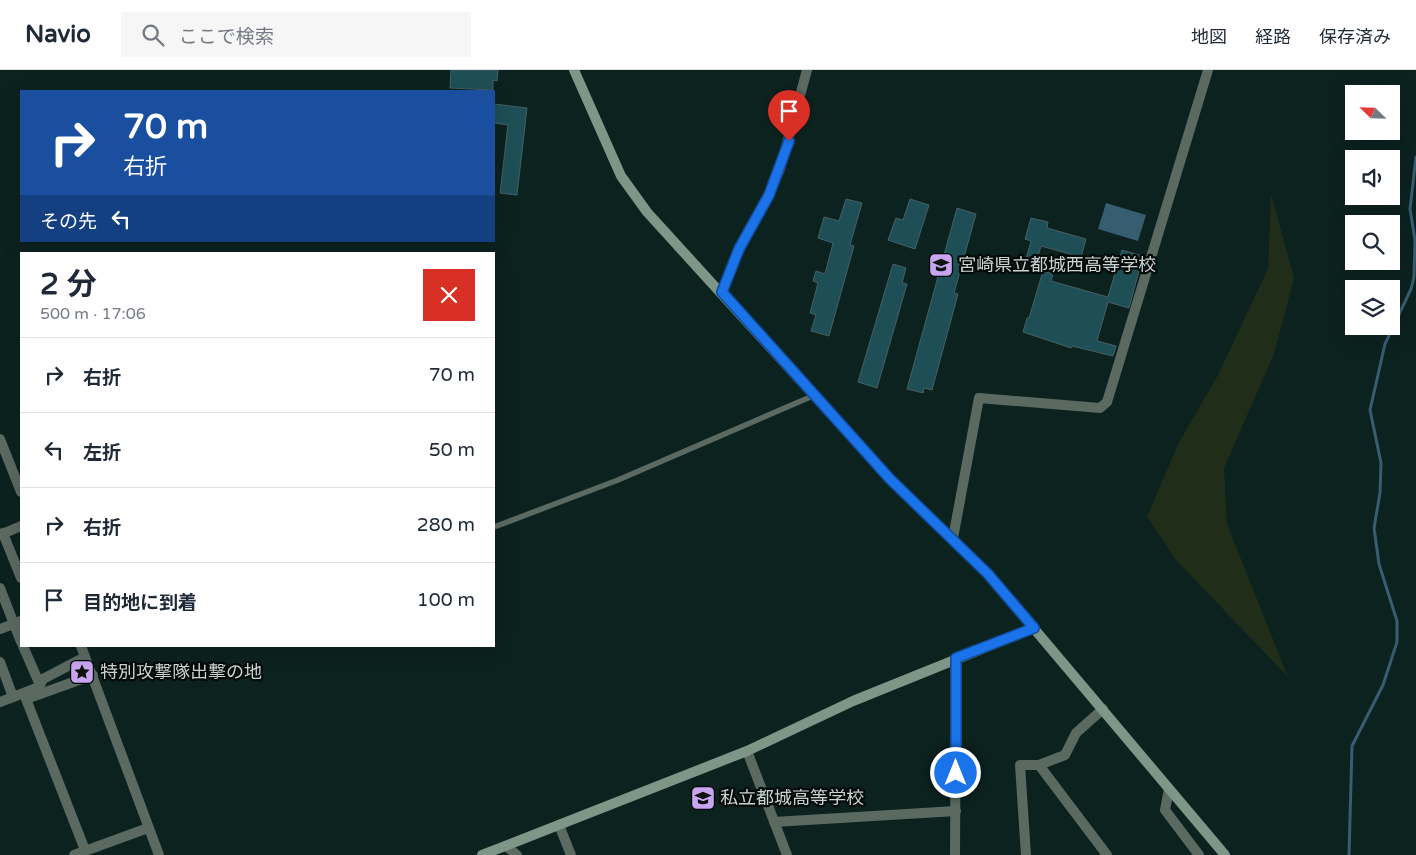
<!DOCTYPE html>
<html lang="ja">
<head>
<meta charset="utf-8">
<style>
	:root { --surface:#fff; --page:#f6f6f7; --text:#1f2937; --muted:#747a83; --line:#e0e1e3 }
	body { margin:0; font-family:"Varela Round","Noto Sans JP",sans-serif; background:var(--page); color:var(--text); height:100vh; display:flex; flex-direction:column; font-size:19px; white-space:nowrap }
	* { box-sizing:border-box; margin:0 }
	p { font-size:16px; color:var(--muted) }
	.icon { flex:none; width:28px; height:28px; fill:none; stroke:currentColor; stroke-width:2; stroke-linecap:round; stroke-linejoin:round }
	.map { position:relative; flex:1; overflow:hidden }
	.sheet { position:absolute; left:20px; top:182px; width:475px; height:395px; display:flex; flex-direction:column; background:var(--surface); border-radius:0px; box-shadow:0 5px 20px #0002 }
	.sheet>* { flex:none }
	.guide { position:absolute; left:20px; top:20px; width:475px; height:152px; border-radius:0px; box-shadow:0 5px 20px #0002; background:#1a4fa0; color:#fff; overflow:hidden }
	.needle { width:32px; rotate:293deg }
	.controls { position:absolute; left:1345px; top:15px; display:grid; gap:10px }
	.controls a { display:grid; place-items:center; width:55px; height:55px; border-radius:0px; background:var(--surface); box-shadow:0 5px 20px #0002; font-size:25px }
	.pin { position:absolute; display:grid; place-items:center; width:42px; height:42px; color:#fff; margin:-51px -21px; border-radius:50% 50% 50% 0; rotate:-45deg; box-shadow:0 0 5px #0007 }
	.pin .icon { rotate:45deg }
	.me { position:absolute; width:55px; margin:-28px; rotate:0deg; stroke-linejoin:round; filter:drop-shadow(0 0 4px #0008) }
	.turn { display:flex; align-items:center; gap:18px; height:105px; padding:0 20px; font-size:22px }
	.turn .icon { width:65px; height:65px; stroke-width:2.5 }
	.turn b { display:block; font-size:35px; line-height:42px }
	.then { display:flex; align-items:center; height:48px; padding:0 20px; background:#0003; gap:10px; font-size:19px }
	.round { display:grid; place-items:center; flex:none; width:52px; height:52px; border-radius:0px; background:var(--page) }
	.head { display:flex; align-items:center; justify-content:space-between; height:85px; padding:0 20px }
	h1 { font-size:30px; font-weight:700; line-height:38px }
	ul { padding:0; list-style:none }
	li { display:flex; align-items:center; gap:15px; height:75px; padding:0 20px; border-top:1px solid var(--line) }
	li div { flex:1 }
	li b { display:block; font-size:19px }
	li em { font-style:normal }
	header { display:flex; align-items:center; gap:30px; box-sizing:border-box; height:70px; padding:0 25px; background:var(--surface); border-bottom:1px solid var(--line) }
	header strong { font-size:24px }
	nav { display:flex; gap:28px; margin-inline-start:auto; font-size:18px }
	.search { width:350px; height:45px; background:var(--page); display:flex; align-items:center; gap:12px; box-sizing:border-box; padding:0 18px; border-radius:0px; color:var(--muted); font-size:19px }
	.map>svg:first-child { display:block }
</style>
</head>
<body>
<header>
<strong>Navio</strong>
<div class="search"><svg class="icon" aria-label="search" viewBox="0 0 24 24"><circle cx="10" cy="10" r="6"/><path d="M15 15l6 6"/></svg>ここで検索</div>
<nav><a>地図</a><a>経路</a><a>保存済み</a></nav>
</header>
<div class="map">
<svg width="1416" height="785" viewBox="0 0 1416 785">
	<rect width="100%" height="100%" fill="#0c221f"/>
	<path fill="#202d18" d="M1271,124L1294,208L1274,284L1224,398L1227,454L1288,607L1176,490L1147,447L1178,374L1218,305L1268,199Z"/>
	<path fill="#375d70" d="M1106,133L1146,145L1138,171L1098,159Z"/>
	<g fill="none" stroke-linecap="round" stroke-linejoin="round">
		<path stroke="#375d70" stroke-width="3" d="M1349,785L1352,676L1383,615L1397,572V551L1379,494L1374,458L1380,423L1381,393L1370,340L1385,274L1411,219L1414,207L1415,170L1410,139L1416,87"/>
	</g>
	<g fill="#1e4f56" stroke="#485f63">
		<path d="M451,0H498L497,11L493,10V20L450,18Z"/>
		<path d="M494,34L527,38L517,125L500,123L508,55L494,53Z"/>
		<path d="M846,129L862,133L850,175L854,176L829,266L811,261L816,245L810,243L818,213L813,211L816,201L825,204L833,173L818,168L824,147L839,151Z"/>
		<path d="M910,129L929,135L915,179L888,170L896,148L903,150Z"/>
		<path d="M957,138L976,144L954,223L958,224L932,320L924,318L923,323L907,319Z"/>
		<path d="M1031,148L1048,152L1047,158L1086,169L1081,187L1041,176L1036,192L1026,189L1031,171L1025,169Z"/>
		<path d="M1122,180L1143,186L1129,238L1108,232L1097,271L1116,276L1113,286L1072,276L1071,278L1023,262L1027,248H1029L1043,201L1053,204L1051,211L1108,227Z"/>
		<path d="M893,194L906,198L902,213L907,214L877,318L858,312Z"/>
	</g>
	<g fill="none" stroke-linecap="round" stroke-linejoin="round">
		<path stroke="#5a6a61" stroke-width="5.5" d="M494,457L618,410L815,325"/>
		<g stroke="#5a6a61" stroke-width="10">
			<path d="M722,222L739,179L769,125L780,99L807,0"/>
			<path d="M0,369L21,422"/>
			<path d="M3,463L21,508"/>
			<path d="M0,465L21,456"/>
			<path d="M953,468L979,328L1100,338L1107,332L1208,0"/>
			<path d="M0,518L21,572"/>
			<path d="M0,559L21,551"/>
			<path d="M23,576L40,615"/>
			<path d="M81,576L159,785"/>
			<path d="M0,592L13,627"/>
			<path d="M29,628L93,605"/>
			<path d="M26,629L85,780"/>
			<path d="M0,632L39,617L43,609L85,587"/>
			<path d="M747,681L787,785"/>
			<path d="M1039,695L1107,785"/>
			<path d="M1169,719L1165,740L1199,785"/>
			<path d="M774,752L956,741"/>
			<path d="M559,755L571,785"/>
			<path d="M506,776L517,785"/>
			<path d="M74,785L148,758"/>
			<path d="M955,785L956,588"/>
			<path d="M1026,785L1020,695H1039L1065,685L1076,663L1103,639"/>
		</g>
		<g stroke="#7d9687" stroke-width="10">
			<path d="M574,0L621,106L647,142L890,409L988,504L1225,785"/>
			<path d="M482,785L747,681L853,631L1034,558"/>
		</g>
	</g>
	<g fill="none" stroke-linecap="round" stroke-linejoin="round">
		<defs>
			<path id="route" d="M789,71L769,125L739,179L722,222L890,409L988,504L1034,558L956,588V703"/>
		</defs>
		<use href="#route" stroke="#114b97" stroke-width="12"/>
		<use href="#route" stroke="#1a73e8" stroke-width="9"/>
	</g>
	<defs>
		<symbol id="school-square" viewBox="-11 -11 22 22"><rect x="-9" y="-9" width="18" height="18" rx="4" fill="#c8a5ef" stroke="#030a08"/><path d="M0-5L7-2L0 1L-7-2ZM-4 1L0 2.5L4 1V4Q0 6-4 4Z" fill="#111"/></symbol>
		<symbol id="sight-square" viewBox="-11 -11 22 22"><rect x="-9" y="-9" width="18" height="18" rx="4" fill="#c8a5ef" stroke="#030a08"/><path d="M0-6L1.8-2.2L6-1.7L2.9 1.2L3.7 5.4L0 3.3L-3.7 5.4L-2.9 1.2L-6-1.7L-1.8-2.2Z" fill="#111"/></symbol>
	</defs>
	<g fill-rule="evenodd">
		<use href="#school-square" x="927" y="181" width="28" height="28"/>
		<use href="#sight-square" x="68" y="588" width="28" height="28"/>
		<use href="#school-square" x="689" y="714" width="28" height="28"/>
	</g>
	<g text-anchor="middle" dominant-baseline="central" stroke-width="4.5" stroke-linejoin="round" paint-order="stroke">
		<g font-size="18" fill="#c8d5d2" stroke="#030a08" text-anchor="start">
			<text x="958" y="195">宮崎県立都城西高等学校</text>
			<text x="100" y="602">特別攻撃隊出撃の地</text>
			<text x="720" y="728">私立都城高等学校</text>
		</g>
	</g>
</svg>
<div class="controls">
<a><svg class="needle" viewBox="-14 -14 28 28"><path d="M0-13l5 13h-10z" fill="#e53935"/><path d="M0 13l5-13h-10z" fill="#747a83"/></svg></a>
<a><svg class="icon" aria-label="sound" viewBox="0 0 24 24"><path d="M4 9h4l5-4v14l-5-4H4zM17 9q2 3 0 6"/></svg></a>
<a><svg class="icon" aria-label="search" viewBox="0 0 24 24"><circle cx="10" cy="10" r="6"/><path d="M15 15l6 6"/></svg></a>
<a><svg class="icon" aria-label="layers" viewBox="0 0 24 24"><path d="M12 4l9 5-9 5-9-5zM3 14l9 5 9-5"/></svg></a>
</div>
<div class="pin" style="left:789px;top:71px;background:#d93025"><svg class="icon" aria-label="arrive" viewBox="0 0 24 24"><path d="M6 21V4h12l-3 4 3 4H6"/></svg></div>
<svg class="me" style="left:956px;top:703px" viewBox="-20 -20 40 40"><circle r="17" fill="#1a73e8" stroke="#fff" stroke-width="3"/><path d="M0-11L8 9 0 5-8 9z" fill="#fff"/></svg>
<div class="guide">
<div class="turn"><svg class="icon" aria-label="right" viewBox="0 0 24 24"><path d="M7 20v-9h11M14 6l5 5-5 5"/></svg><div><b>70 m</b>右折</div></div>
<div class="then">その先<svg class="icon" aria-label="left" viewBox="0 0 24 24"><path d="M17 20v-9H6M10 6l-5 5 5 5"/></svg></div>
</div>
<section class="sheet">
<div class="head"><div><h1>2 分</h1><p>500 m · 17:06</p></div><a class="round" style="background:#d93025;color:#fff"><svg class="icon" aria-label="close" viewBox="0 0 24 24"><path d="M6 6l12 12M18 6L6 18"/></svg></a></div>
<ul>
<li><svg class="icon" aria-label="right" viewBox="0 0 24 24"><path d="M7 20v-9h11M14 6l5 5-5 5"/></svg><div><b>右折</b></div><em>70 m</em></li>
<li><svg class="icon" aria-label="left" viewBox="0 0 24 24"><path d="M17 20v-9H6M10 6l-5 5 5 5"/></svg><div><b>左折</b></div><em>50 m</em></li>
<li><svg class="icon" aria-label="right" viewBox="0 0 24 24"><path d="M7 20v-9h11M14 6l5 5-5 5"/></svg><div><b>右折</b></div><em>280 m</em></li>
<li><svg class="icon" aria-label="arrive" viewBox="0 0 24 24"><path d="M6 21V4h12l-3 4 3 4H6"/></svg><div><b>目的地に到着</b></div><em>100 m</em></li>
</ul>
</section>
</div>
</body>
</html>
